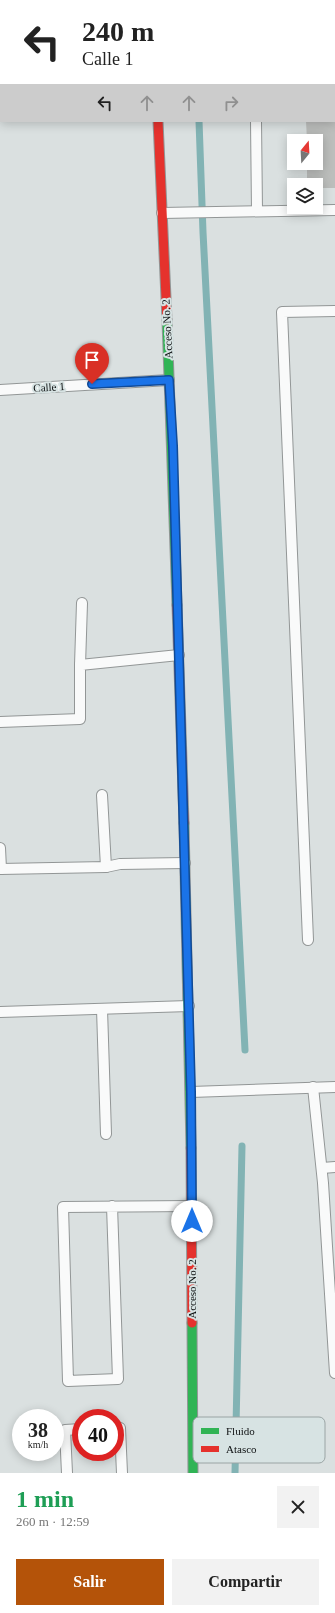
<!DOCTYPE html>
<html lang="es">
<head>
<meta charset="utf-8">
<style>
	:root { --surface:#fff; --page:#f2f2f2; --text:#222; --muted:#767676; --accent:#b45309 }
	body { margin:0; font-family:"Times New Roman",serif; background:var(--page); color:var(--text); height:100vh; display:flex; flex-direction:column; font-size:15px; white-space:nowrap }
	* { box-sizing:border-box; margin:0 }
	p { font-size:13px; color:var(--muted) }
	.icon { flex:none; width:22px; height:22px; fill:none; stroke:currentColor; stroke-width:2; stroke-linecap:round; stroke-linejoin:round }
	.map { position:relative; height:1473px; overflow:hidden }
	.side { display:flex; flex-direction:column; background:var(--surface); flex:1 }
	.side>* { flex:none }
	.guide { position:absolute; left:0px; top:0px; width:335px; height:122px; box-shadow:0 2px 10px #0003; background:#fff; color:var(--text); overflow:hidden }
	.needle { width:26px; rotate:18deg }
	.tools { position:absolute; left:287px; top:134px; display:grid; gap:8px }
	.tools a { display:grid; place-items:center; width:36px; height:36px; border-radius:0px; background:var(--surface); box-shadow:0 2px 10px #0003; font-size:20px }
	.speed { position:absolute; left:12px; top:1409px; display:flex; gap:8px; font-size:20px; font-weight:700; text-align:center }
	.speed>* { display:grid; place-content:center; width:52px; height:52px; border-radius:50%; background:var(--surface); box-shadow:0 2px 10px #0003; line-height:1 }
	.speed small { font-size:10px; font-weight:400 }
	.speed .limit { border:6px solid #d22; background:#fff; color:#111 }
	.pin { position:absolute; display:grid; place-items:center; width:34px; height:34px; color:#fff; margin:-41px -17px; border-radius:50% 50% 50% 0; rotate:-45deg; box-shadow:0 0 4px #0007 }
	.pin .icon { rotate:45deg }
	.me { position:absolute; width:44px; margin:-22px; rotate:0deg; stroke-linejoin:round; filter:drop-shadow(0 0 3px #0008) }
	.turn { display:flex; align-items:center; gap:14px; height:84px; padding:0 16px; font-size:18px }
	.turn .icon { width:52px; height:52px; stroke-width:2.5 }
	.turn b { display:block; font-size:28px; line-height:34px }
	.lanes { display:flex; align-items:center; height:38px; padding:0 16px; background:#0003; justify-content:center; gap:20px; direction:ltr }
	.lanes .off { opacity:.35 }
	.round { display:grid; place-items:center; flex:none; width:42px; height:42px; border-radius:0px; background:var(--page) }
	.overview { display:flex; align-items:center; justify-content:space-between; height:68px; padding:0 16px }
	h1 { font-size:24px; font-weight:700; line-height:30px; color:#1e9e55 }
	.cta { display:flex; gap:8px; margin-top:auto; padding:8px 16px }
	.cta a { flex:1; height:46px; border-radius:0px; background:var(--accent); color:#fff; font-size:16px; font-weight:700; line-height:46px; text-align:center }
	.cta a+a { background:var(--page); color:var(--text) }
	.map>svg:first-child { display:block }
</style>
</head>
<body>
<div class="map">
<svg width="335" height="1473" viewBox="0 0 335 1473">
	<rect width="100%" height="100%" fill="#dae0e0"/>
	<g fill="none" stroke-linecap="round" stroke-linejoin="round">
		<g stroke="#82b3b4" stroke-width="7">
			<path d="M197,0V1"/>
			<path d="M199,121L203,232L245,1050"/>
			<path d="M235,1473L242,1146"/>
		</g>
	</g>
	<path fill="#bcbebc" d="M306,121H335V188H316V185H307V163H316V141H307Z"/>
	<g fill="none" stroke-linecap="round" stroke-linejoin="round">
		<defs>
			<g id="lane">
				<path d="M254,0V1"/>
				<path d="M256,121L257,211"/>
				<path d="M162,213L335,210"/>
				<path d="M0,390L169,380"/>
				<path d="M80,665L82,603"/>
				<path d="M0,722L80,719V665L179,655"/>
				<path d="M102,795L106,867"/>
				<path d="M0,848L1,869"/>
				<path d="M0,869L106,867L120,864L185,863"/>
				<path d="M308,940L282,312L335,311"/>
				<path d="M102,1009L106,1134"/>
				<path d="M0,1012L189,1006"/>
				<path d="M313,1087L323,1183L335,1373"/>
				<path d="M191,1092L335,1087"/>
				<path d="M322,1168L335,1167"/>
				<path d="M112,1206L118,1379L68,1381L63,1207L192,1206"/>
				<path d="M115,1429L120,1428L122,1473"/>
				<path d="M67,1473L65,1430L81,1429"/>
			</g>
			<path id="street" d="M152,0V1"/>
			<g id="fast">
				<path d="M167,320L177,605"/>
				<path d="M184,823L191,1148"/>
				<path d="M192,1323L193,1473"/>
			</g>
			<g id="jam">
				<path d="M158,121L167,320"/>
				<path d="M177,605L184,823"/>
				<path d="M191,1148L192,1323"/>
			</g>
		</defs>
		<use href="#lane" stroke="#929696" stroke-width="12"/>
		<use href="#street" stroke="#929696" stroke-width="22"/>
		<use href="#fast" stroke="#929696" stroke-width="11"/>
		<use href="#jam" stroke="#929696" stroke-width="11"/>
		<use href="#lane" stroke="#f9fafa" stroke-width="10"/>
		<use href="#street" stroke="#f9fafa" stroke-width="20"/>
		<use href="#fast" stroke="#30b455" stroke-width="9"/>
		<use href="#jam" stroke="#e5322d" stroke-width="9"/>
	</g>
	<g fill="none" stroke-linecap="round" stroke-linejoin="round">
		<defs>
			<path id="route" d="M92,384L169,380L173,446L191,1092L192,1221"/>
		</defs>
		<use href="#route" stroke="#114b97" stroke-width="10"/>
		<use href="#route" stroke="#1a73e8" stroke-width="7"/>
	</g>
	<g text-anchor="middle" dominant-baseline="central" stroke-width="4" stroke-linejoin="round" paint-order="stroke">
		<g font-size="11" fill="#0d1011" stroke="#d7e3e3">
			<text transform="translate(167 329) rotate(-93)">Acceso No. 2</text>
			<text transform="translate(49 387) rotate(-4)">Calle 1</text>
			<text transform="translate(192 1289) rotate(-90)">Acceso No. 2</text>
		</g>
	</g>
	<rect x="193" y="1417" width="132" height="46" rx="6" fill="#d7e3e3" stroke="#9aa4a4" stroke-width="1"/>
	<rect x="201" y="1428" width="18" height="6" fill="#30b455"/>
	<rect x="201" y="1446" width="18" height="6" fill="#e5322d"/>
	<g font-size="11" fill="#0d1011">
		<text x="226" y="1435">Fluido</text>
		<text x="226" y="1453">Atasco</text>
	</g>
</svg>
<div class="tools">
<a><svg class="needle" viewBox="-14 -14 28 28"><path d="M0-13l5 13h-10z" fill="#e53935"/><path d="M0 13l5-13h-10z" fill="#767676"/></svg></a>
<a><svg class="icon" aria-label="layers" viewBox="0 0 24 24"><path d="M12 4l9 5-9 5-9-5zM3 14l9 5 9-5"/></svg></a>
</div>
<div class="speed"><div>38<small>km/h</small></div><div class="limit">40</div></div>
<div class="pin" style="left:92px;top:384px;background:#d93025"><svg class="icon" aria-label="arrive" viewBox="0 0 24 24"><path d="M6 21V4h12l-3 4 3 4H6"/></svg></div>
<svg class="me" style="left:192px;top:1221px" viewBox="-20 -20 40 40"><circle r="19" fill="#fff"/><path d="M0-13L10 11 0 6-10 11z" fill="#1a73e8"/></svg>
<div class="guide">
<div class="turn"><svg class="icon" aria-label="left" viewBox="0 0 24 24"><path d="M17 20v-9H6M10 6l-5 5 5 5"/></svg><div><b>240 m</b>Calle 1</div></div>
<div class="lanes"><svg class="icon" aria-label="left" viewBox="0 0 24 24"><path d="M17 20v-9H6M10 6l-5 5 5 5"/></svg><svg class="icon off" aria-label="ahead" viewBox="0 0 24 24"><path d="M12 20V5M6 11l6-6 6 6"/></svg><svg class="icon off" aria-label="ahead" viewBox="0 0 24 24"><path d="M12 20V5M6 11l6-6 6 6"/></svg><svg class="icon off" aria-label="right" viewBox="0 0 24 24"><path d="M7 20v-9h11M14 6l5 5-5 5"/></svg></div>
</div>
</div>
<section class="side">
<div class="overview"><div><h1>1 min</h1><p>260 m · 12:59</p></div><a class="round"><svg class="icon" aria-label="close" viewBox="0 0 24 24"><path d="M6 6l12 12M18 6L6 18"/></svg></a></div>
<div class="cta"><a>Salir</a><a>Compartir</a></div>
</section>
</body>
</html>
